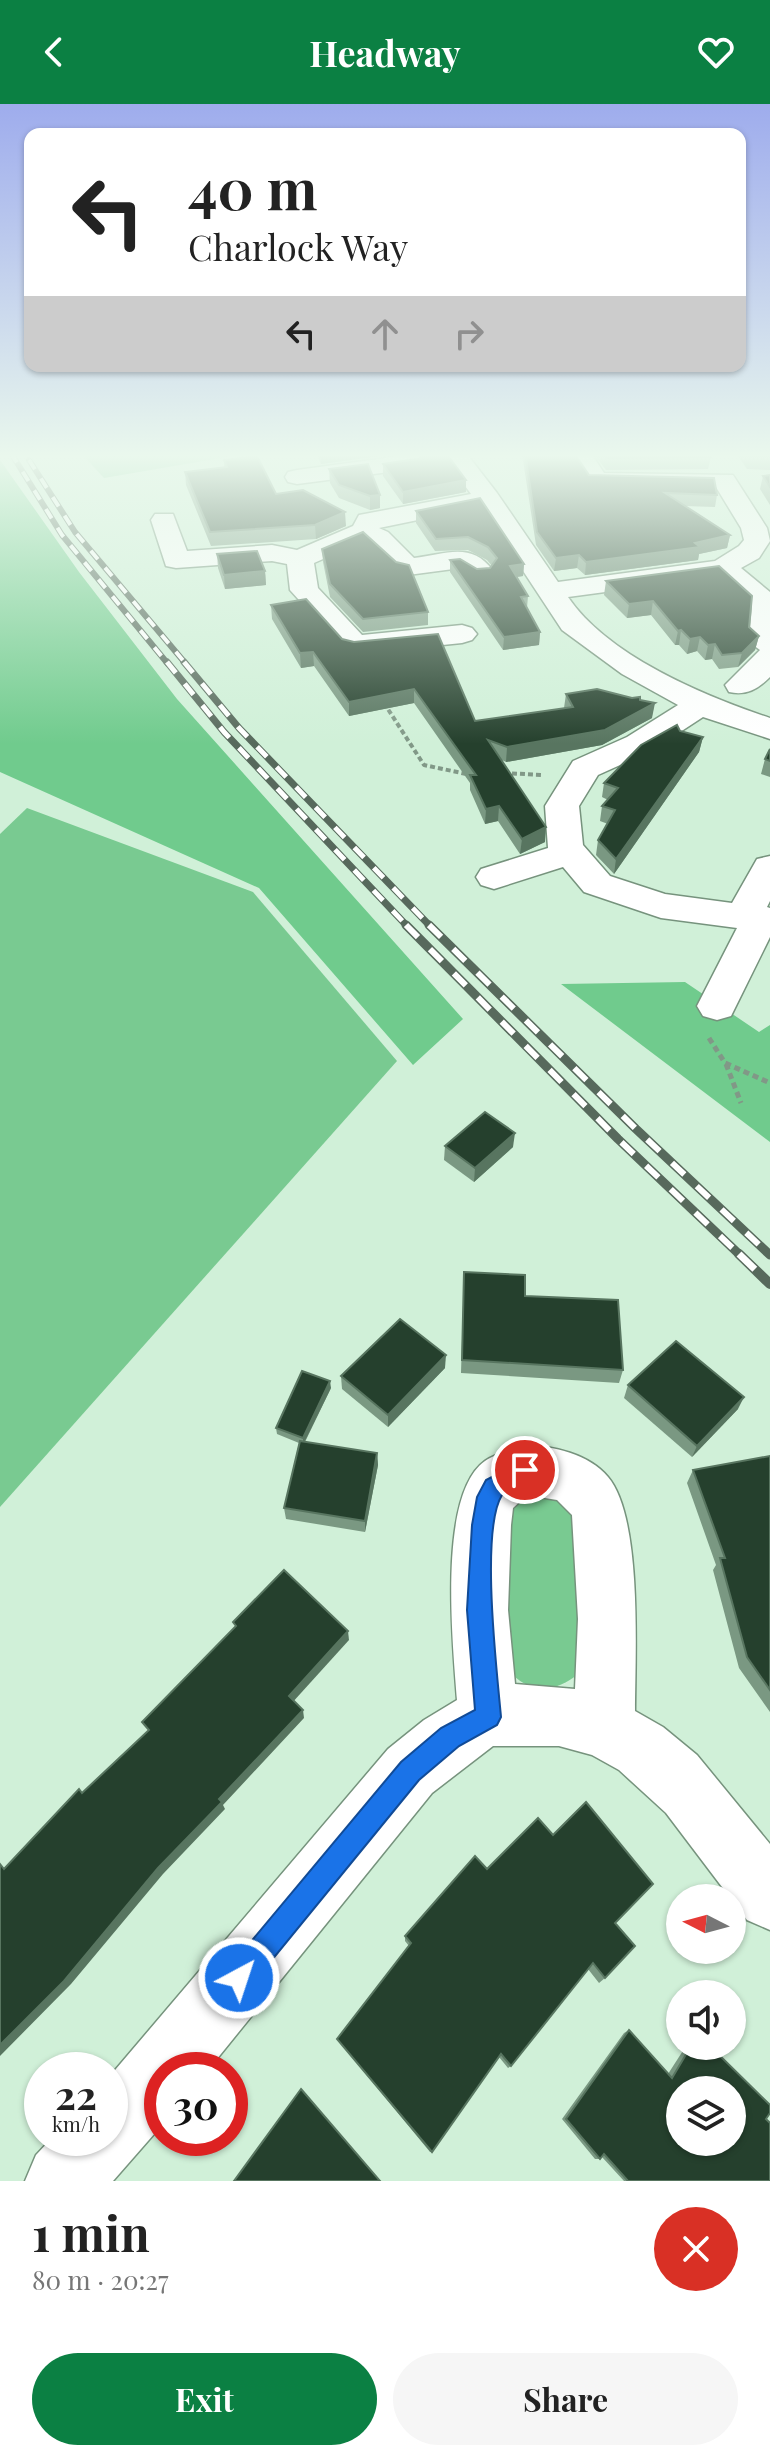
<!DOCTYPE html>
<html lang="en">
<head>
<meta charset="utf-8">
<style>
	:root { --surface:#fff; --page:#f6f6f6; --text:#222; --muted:#767676; --accent:#0b8043 }
	body { margin:0; font-family:"Playfair Display",serif; background:var(--page); color:var(--text); height:100vh; display:flex; flex-direction:column; font-size:30px; white-space:nowrap }
	* { box-sizing:border-box; margin:0 }
	p { font-size:26px; color:var(--muted) }
	.icon { flex:none; width:44px; height:44px; fill:none; stroke:currentColor; stroke-width:2; stroke-linecap:round; stroke-linejoin:round }
	.map { position:relative; height:2077px; overflow:hidden }
	.details { display:flex; flex-direction:column; background:var(--surface); flex:1 }
	.details>* { flex:none }
	.guide { position:absolute; left:24px; top:24px; width:722px; height:244px; border-radius:16px; box-shadow:0 2px 6px #0004; background:#fff; color:var(--text); overflow:hidden }
	.needle { width:52px; rotate:276deg }
	.fabs { position:absolute; left:666px; top:1780px; display:grid; gap:16px }
	.fabs a { display:grid; place-items:center; width:80px; height:80px; border-radius:50%; background:var(--surface); box-shadow:0 2px 6px #0004; font-size:40px }
	.speed { position:absolute; left:24px; top:1948px; display:flex; gap:16px; font-size:40px; font-weight:700; text-align:center }
	.speed>* { display:grid; place-content:center; width:104px; height:104px; border-radius:50%; background:var(--surface); box-shadow:0 2px 6px #0004; line-height:1 }
	.speed small { font-size:20px; font-weight:400 }
	.speed .limit { border:12px solid #d22; background:#fff; color:#111 }
	.pin { position:absolute; display:grid; place-items:center; width:68px; height:68px; color:#fff; margin:-34px; border:4px solid #fff; border-radius:50%; box-shadow:0 2px 8px #0007 }
	.me { position:absolute; width:88px; margin:-44px; rotate:40deg; stroke-linejoin:round; filter:drop-shadow(0 0 6px #0008) }
	.turn { display:flex; align-items:center; gap:28px; height:168px; padding:0 32px; font-size:36px }
	.turn .icon { width:104px; height:104px; stroke-width:2.5 }
	.turn b { display:block; font-size:56px; line-height:68px }
	.lanes { display:flex; align-items:center; height:76px; padding:0 32px; background:#0003; justify-content:center; gap:40px; direction:ltr }
	.lanes .off { opacity:.35 }
	.round { display:grid; place-items:center; flex:none; width:84px; height:84px; border-radius:42px; background:var(--page) }
	.overview { display:flex; align-items:center; justify-content:space-between; height:136px; padding:0 32px }
	h1 { font-size:48px; font-weight:700; line-height:60px }
	.button { display:flex; gap:16px; margin-top:auto; padding:16px 32px }
	.button a { flex:1; height:92px; border-radius:48px; background:var(--accent); color:#fff; font-size:32px; font-weight:700; line-height:92px; text-align:center }
	.button a+a { background:var(--page); color:var(--text) }
	header { display:flex; justify-content:space-between; align-items:center; height:104px; padding:0 32px; background:var(--accent); color:#fff; font-size:36px; font-weight:700 }
	.map>svg:first-child { display:block }
</style>
</head>
<body>
<header><svg class="icon" aria-label="back" viewBox="0 0 24 24"><path d="M15 5l-7 7 7 7"/></svg>Headway<svg class="icon" aria-label="heart" viewBox="0 0 24 24"><path d="M12 20l-8-8c-3-5 5-10 8-4 3-6 11-1 8 4z"/></svg></header>
<div class="map">
<svg width="770" height="2077" viewBox="0 0 770 2077">
	<rect width="100%" height="100%" fill="#d0f0d8"/>
	<g fill="#79ca91">
		<path d="M81,349H250L104,374Z"/>
		<path d="M27,704L253,788L397,957L0,1403V730Z"/>
		<path d="M528,1384L582,1403L578,1570C558,1587 533,1591 513,1571L498,1416Z"/>
	</g>
	<g fill="#70cb8d">
		<path d="M0,356L79,468L177,595L463,915L413,961L259,784L0,668Z"/>
		<path d="M685,878L759,928L770,921V1038L561,880Z"/>
	</g>
	<g fill="none" stroke-linecap="round" stroke-linejoin="round">
		<defs>
			<g id="minor">
				<path d="M390,349H416L424,358L421,363L412,365L297,380L288,378L285,373L288,368L297,366L393,353Z"/>
				<path d="M441,349H466L497,389L558,478L715,457L739,442L744,436L741,424L716,383H597L588,381L567,349H591L604,369L733,371L767,424L770,437L759,454L741,464L770,488V573C758,585 746,592 729,588L725,581L760,546L749,538L752,502L717,473L568,493C608,552 704,592 770,614V635L703,613L651,647L598,671L579,702L583,741L610,772L665,790L732,799L757,755L770,752V797L767,803L770,804V833L731,912L717,916L703,912L697,902L737,824L661,814L584,788L563,763L494,785L481,781L476,773L481,765L548,744L545,702L573,657L627,633L678,601L622,570L562,526L481,403L379,424L388,428L414,454C446,450 472,437 493,467L489,473C476,476 470,474 461,464L408,471L398,469L364,437L314,459L318,484L362,531L462,521L472,524L477,530L472,536L462,539L355,550L345,547L290,486L287,460L272,457L176,464L166,462L151,416L155,410H173L187,447L272,441L297,446L353,422L359,411L471,390Z"/>
				<path d="M525,1341C553,1342 589,1350 608,1373C643,1414 635,1553 635,1607L663,1623L697,1651L770,1740V1826L747,1816L666,1709L619,1666L592,1651L559,1642H493L432,1689L208,1966H162V2021L113,2077H25L36,2051L52,2034H110V1972L388,1645L424,1616L457,1596C453,1542 437,1391 485,1357C496,1349 513,1346 525,1341ZM527,1391L557,1396L572,1411L578,1515L575,1585L515,1580L508,1506L511,1421L513,1404Z"/>
			</g>
		</defs>
		<use href="#minor" stroke="#76937d" stroke-width="3"/>
		<g stroke="#819887" stroke-width="4" stroke-dasharray="5 3" stroke-linecap="butt">
			<path d="M384,599L424,661L471,671"/>
			<path d="M504,669L542,671"/>
		</g>
		<g stroke="#819887" stroke-width="5" stroke-dasharray="6 4" stroke-linecap="butt">
			<path d="M709,934L725,959L770,979"/>
			<path d="M726,960L741,999"/>
		</g>
		<use href="#minor" fill="#fff" fill-rule="evenodd"/>
		<defs>
			<g id="rail-far3">
				<path d="M11,349L62,431L168,560"/>
				<path d="M29,356L75,428L186,560"/>
			</g>
			<g id="rail-far2">
				<path d="M167,558L224,628L408,823"/>
				<path d="M184,558L239,624L431,823"/>
			</g>
			<g id="rail-far1">
				<path d="M406,821L618,1035L741,1152"/>
				<path d="M429,821L636,1025L770,1151"/>
			</g>
			<path id="rail" d="M739,1150L770,1180"/>
		</defs>
		<use href="#rail-far3" stroke="#57695c" stroke-width="6"/>
		<use href="#rail-far2" stroke="#57695c" stroke-width="7"/>
		<use href="#rail-far1" stroke="#57695c" stroke-width="9"/>
		<use href="#rail" stroke="#57695c" stroke-width="10"/>
		<use href="#rail-far3" stroke="#fff" stroke-width="4" stroke-dasharray="11" stroke-linecap="butt"/>
		<use href="#rail-far2" stroke="#fff" stroke-width="5" stroke-dasharray="14" stroke-linecap="butt"/>
		<use href="#rail-far1" stroke="#fff" stroke-width="6" stroke-dasharray="17" stroke-linecap="butt"/>
		<use href="#rail" stroke="#fff" stroke-width="7" stroke-dasharray="22" stroke-linecap="butt"/>
	</g>
	<g fill="#7a9882">
		<path d="M316,349H388V351L321,360Z"/>
		<path d="M420,349H446L466,388L403,400L383,372V360L422,354L423,353Z"/>
		<path d="M521,349H574L589,371L717,391L715,403L685,402L730,431L727,444L699,450L698,456L585,471L577,464L554,467L536,441L523,356Z"/>
		<path d="M593,349H710L711,353L708,365L606,366Z"/>
		<path d="M736,349H770V366L747,365Z"/>
		<path d="M224,356L276,390L346,422L316,435L211,442L186,381L185,368L224,363Z"/>
		<path d="M368,360L380,404L370,406L339,394L330,379L329,365Z"/>
		<path d="M770,371V401L760,385L763,372Z"/>
		<path d="M416,407L524,460L523,472L517,473L528,492L527,504L540,528L539,541L503,546L450,468V456L477,465L490,464L492,462L487,456L468,446L435,447L416,419Z"/>
		<path d="M322,445L396,458L428,508V521L363,528L330,493L323,458Z"/>
		<path d="M217,450L265,467L266,481L225,485L218,464Z"/>
		<path d="M606,477L749,523L759,532L755,546L738,563L719,565L712,555L705,556L697,547L687,550L679,541H675L651,511L627,514L604,491Z"/>
		<path d="M271,501L342,535L475,617L564,604L566,590L640,596L652,614L602,641L506,658L502,656L545,738L520,750L498,717L485,720L470,686V679L414,599L349,612L314,562L301,564L272,515Z"/>
		<path d="M680,627L703,633L699,648L614,770L596,751L598,736L608,720L600,717L602,702L608,696L602,693L604,679Z"/>
		<path d="M770,645V673L761,670L765,655Z"/>
		<path d="M445,1042L513,1043L474,1078L444,1056Z"/>
		<path d="M464,1168L525,1192L623,1266L619,1279L461,1269Z"/>
		<path d="M445,1264L388,1323L342,1285L341,1272Z"/>
		<path d="M628,1281L738,1305L692,1353L624,1294Z"/>
		<path d="M331,1284L305,1338L377,1349L378,1361L365,1428L286,1415L284,1404L299,1339L277,1330L276,1324Z"/>
		<path d="M770,1352V1608L739,1564L713,1466L716,1461L687,1379L693,1366Z"/>
		<path d="M487,1765L615,1819L605,1874L599,1879L588,1865L511,1962L508,1964L499,1953L432,2048H430L337,1935L409,1842L405,1837V1832Z"/>
		<path d="M629,1926L668,1970L686,1942H710L766,2015L770,2077H624L602,2053L600,2055H595L562,2015L624,1929Z"/>
	</g>
	<g fill="#587560">
		<path d="M320,349H388V351L321,360Z"/>
		<path d="M466,376V388L403,400V388Z"/>
		<path d="M380,391V404L370,406V392Z"/>
		<path d="M345,408L346,422L316,435L315,421Z"/>
		<path d="M730,431L727,444L699,450L698,456L585,471L586,458L695,439Z"/>
		<path d="M579,451L577,464L554,467L556,454Z"/>
		<path d="M524,460L523,472L509,474L510,462Z"/>
		<path d="M265,467L266,481L225,485L224,471Z"/>
		<path d="M653,497L651,511L627,514L629,500Z"/>
		<path d="M681,526L679,541H675L678,527Z"/>
		<path d="M540,528L539,541L503,546L504,533Z"/>
		<path d="M759,532L755,546L738,563L742,549Z"/>
		<path d="M700,533L697,547L687,550L690,535Z"/>
		<path d="M715,540L712,555L705,556L708,541Z"/>
		<path d="M313,548L314,562L301,564L300,549Z"/>
		<path d="M414,585V599L349,612V598Z"/>
		<path d="M655,599L652,614L602,641L506,658L507,643Z"/>
		<path d="M703,633L699,648L614,770L616,755Z"/>
		<path d="M499,702L498,717L485,720L486,705Z"/>
		<path d="M546,723L545,738L520,750L522,735Z"/>
		<path d="M515,1029L513,1043L474,1078L475,1064Z"/>
		<path d="M446,1251L445,1264L388,1323V1311Z"/>
		<path d="M330,1277L331,1284L303,1341V1334Z"/>
		<path d="M744,1293L738,1305L692,1353L697,1342Z"/>
		<path d="M377,1349L378,1361L365,1428V1417Z"/>
		<path d="M348,1527L349,1536L291,1600L289,1592Z"/>
		<path d="M303,1606L304,1614L223,1701L225,1705L163,1770L71,1880L0,1952V1941L219,1695Z"/>
	</g>
	<g fill="#25402d" stroke="#587560" stroke-width="2" fill-rule="evenodd">
		<path d="M426,349H446L466,376L403,388L383,360L422,354Z"/>
		<path d="M525,349H574L589,371L714,374L717,391L665,389L730,431L695,439L700,443L586,458L579,451L556,454L537,428Z"/>
		<path d="M604,349H710L711,353L607,354Z"/>
		<path d="M748,349H770V352H750Z"/>
		<path d="M257,352L276,390L303,386L345,408L315,421L210,428L185,368L227,363L224,356Z"/>
		<path d="M368,360L380,391L370,392L339,381L329,365Z"/>
		<path d="M770,371V383L763,372Z"/>
		<path d="M480,394L524,460L510,462L528,492L521,493L540,528L504,533L450,456L460,455L477,465L490,464L497,454L488,443L468,433L436,435L416,407Z"/>
		<path d="M363,428L396,458L409,461L428,508L363,515L330,480L322,445Z"/>
		<path d="M257,447L265,467L224,471L217,450Z"/>
		<path d="M719,462L752,492L749,523L759,532L742,549L722,551L715,540L708,541L700,533L690,535L681,526L678,527L653,497L629,500L606,477Z"/>
		<path d="M306,495L342,535L354,538L438,530L475,617L573,603L566,590L597,585L632,594L640,593V596L655,599L605,626L507,643L488,636L546,723L522,735L499,702L486,705L470,671H476L414,585L349,598L313,548L300,549L271,501Z"/>
		<path d="M677,621L680,627L703,633L616,755L598,736L615,706L602,702L618,684L604,679L641,641Z"/>
		<path d="M770,645V657L765,655Z"/>
		<path d="M485,1008L515,1029L475,1064L445,1042Z"/>
		<path d="M464,1168L525,1171V1192L618,1196L623,1266L462,1256Z"/>
		<path d="M400,1215L446,1251L388,1311L341,1272Z"/>
		<path d="M676,1237L744,1293L697,1342L628,1281Z"/>
		<path d="M302,1267L330,1277L303,1334L276,1324Z"/>
		<path d="M300,1337L377,1349L365,1417L284,1404Z"/>
		<path d="M770,1352V1586L747,1553L720,1454H725L693,1366Z"/>
		<path d="M284,1466L348,1527L289,1592L303,1606L219,1695L222,1698L158,1764L64,1877L0,1941V1760L4,1765L79,1685L82,1689L149,1626L142,1618L236,1522L233,1518Z"/>
		<path d="M586,1698L653,1780L615,1819L635,1842L605,1874L593,1859L511,1962L501,1950L432,2048L337,1935L411,1839L405,1832L475,1752L487,1765L538,1714L553,1731Z"/>
		<path d="M629,1926L672,1974L691,1942H710L770,2001V2009L766,2015L770,2019V2077H628L604,2050L600,2055L566,2015ZM680,1986H732V2038H680Z"/>
		<path d="M301,1985L380,2077H234Z"/>
	</g>
	<linearGradient id="sky" x2="0" y2="1"><stop stop-color="#9eaced"/><stop offset="0.55" stop-color="#eaf8ed"/><stop offset="1" stop-color="#eaf8ed" stop-opacity="0"/></linearGradient>
	<rect width="770" height="640" fill="url(#sky)"/>
	<path fill="#1a73e8" stroke="#114b97" stroke-width="2" d="M525,1356L533,1359L536,1366L533,1373L502,1391C480,1426 497,1568 501,1613L497,1621L459,1642L419,1676L249,1884L239,1888L229,1884L225,1874L229,1864L401,1658L441,1624L475,1606L467,1506L472,1421L477,1393L486,1376Z"/>
</svg>
<div class="fabs">
<a><svg class="needle" viewBox="-14 -14 28 28"><path d="M0-13l5 13h-10z" fill="#e53935"/><path d="M0 13l5-13h-10z" fill="#767676"/></svg></a>
<a><svg class="icon" aria-label="sound" viewBox="0 0 24 24"><path d="M4 9h4l5-4v14l-5-4H4zM17 9q2 3 0 6"/></svg></a>
<a><svg class="icon" aria-label="layers" viewBox="0 0 24 24"><path d="M12 4l9 5-9 5-9-5zM3 14l9 5 9-5"/></svg></a>
</div>
<div class="speed"><div>22<small>km/h</small></div><div class="limit">30</div></div>
<div class="pin" style="left:525px;top:1366px;background:#d93025"><svg class="icon" aria-label="arrive" viewBox="0 0 24 24"><path d="M6 21V4h12l-3 4 3 4H6"/></svg></div>
<svg class="me" style="left:239px;top:1874px" viewBox="-20 -20 40 40"><circle r="17" fill="#1a73e8" stroke="#fff" stroke-width="3"/><path d="M0-11L8 9 0 5-8 9z" fill="#fff"/></svg>
<div class="guide">
<div class="turn"><svg class="icon" aria-label="left" viewBox="0 0 24 24"><path d="M17 20v-9H6M10 6l-5 5 5 5"/></svg><div><b>40 m</b>Charlock Way</div></div>
<div class="lanes"><svg class="icon" aria-label="left" viewBox="0 0 24 24"><path d="M17 20v-9H6M10 6l-5 5 5 5"/></svg><svg class="icon off" aria-label="ahead" viewBox="0 0 24 24"><path d="M12 20V5M6 11l6-6 6 6"/></svg><svg class="icon off" aria-label="right" viewBox="0 0 24 24"><path d="M7 20v-9h11M14 6l5 5-5 5"/></svg></div>
</div>
</div>
<section class="details">
<div class="overview"><div><h1>1 min</h1><p>80 m · 20:27</p></div><a class="round" style="background:#d93025;color:#fff"><svg class="icon" aria-label="close" viewBox="0 0 24 24"><path d="M6 6l12 12M18 6L6 18"/></svg></a></div>
<div class="button"><a>Exit</a><a>Share</a></div>
</section>
</body>
</html>
